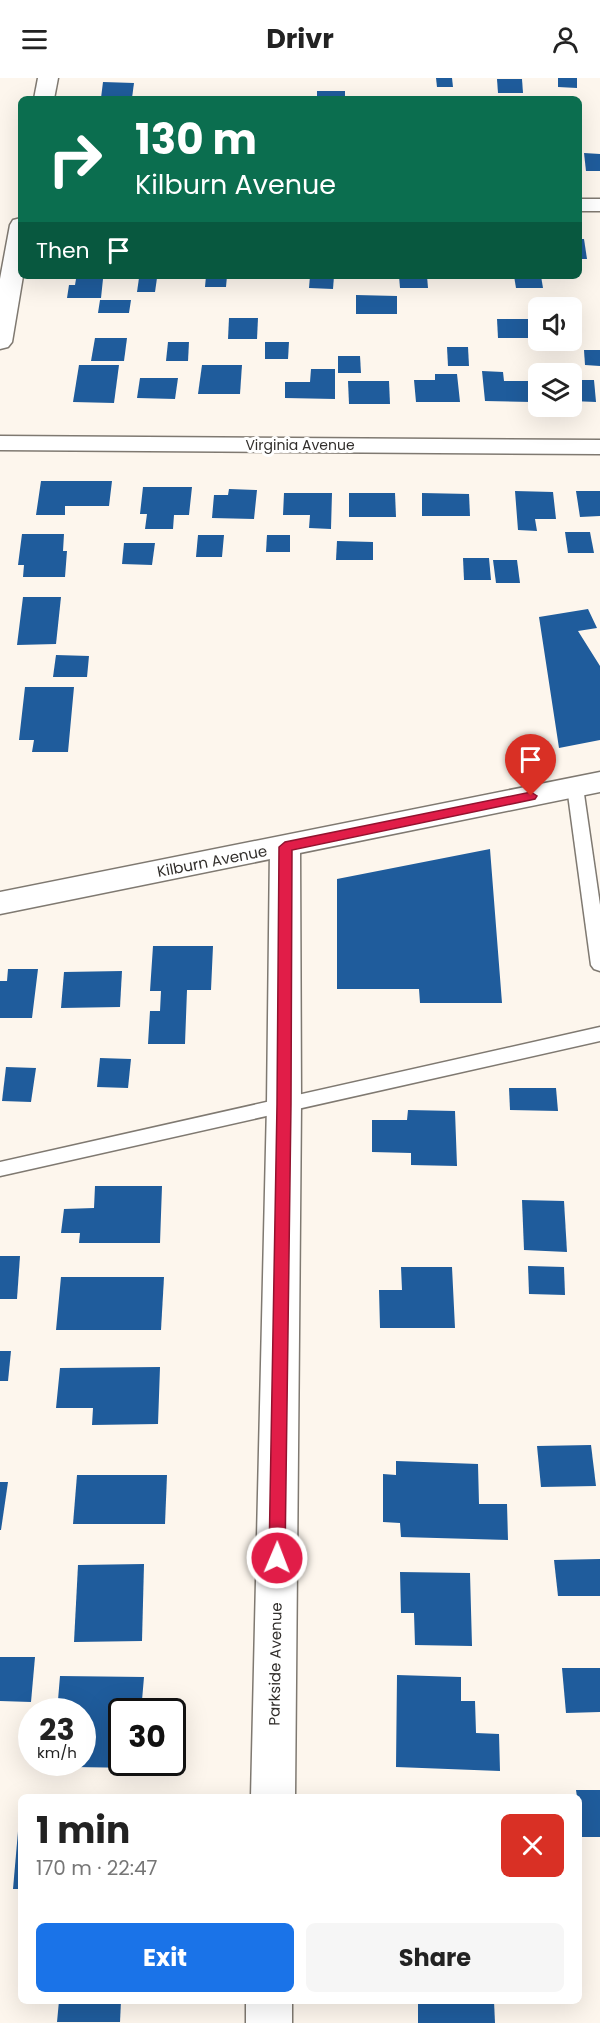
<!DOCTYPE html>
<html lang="en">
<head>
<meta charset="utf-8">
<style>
	:root { --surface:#fff; --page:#f6f6f6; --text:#222; --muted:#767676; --accent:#1a73e8 }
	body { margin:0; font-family:Poppins,sans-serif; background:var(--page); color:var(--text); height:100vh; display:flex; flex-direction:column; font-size:22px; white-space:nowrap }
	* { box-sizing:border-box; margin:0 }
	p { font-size:20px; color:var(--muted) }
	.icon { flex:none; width:33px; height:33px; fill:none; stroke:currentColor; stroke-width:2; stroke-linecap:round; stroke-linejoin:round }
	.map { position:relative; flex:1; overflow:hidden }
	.details { position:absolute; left:18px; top:1716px; width:564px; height:210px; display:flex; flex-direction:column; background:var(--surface); border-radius:9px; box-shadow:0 6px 24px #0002 }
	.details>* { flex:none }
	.hud { position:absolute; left:18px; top:18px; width:564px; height:183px; border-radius:9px; box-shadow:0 6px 24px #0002; background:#0b6e4f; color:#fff; overflow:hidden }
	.controls { position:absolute; left:528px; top:219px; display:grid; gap:12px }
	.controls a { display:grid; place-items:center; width:54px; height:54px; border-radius:9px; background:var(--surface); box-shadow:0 6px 24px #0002; font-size:30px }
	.speed { position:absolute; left:18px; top:1620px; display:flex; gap:12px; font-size:30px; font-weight:700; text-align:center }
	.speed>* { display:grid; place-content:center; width:78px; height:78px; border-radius:50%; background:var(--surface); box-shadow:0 6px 24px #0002; line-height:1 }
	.speed small { font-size:15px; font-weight:400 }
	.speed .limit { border:3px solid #111; border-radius:9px; background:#fff; color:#111 }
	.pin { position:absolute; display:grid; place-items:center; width:51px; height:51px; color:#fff; margin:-62px -26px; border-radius:50% 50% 50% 0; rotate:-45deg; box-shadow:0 0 6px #0007 }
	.pin .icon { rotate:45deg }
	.me { position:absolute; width:66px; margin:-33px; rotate:1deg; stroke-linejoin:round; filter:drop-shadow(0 0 4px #0008) }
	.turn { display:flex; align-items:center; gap:21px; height:126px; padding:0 18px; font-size:27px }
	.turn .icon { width:78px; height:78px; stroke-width:2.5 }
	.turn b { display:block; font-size:42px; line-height:51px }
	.then { display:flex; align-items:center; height:57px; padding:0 18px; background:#0003; gap:12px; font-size:22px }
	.round { display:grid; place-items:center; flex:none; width:63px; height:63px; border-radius:9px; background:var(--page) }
	.headline { display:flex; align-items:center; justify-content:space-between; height:102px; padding:0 18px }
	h1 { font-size:36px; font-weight:700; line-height:45px }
	.button { display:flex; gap:12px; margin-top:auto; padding:12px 18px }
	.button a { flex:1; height:69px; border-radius:9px; background:var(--accent); color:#fff; font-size:24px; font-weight:700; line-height:69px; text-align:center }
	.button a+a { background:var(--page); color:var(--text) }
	header { display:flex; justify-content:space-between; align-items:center; height:78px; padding:0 18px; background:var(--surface); font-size:27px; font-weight:700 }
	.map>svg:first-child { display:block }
</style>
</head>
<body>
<header><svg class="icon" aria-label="menu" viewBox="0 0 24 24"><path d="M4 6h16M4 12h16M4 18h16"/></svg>Drivr<svg class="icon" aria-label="person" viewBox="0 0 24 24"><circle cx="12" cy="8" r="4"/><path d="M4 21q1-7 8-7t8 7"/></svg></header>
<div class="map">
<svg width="600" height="1945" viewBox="0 0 600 1945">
	<rect width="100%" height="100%" fill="#fdf6ed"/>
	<g fill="#1f5c9c">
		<path d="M436,0H452L453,9H437Z"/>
		<path d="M558,0H577V10L558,9Z"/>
		<path d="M497,1H522L523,15H498Z"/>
		<path d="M103,4L134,5L132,20H101Z"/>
		<rect x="317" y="13" width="28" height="8"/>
		<path d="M584,75L600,76V93H586Z"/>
		<path d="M579,161H584L587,181H579Z"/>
		<path d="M206,198H227L226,209H205Z"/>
		<path d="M310,198H334L333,211L309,210Z"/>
		<path d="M399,198H427L428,210H400Z"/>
		<path d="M514,198H541L543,210H516Z"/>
		<path d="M139,200H157L155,214H137Z"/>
		<path d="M76,201H103L101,220H67L69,207H75Z"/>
		<path d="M356,217L397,218V236H356Z"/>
		<path d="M100,222H131L129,235H98Z"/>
		<path d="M229,240H258L257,261H228Z"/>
		<path d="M497,241H537L538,260H498Z"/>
		<path d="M95,260H127L124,283H91Z"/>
		<path d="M168,264H189L188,283H166Z"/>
		<path d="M265,264H289L288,281H265Z"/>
		<path d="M447,269H468L469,288H448Z"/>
		<path d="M584,272H600V288L585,287Z"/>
		<path d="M338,278H360L361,295H338Z"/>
		<path d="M79,287H119L114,325L73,324Z"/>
		<path d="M202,287H242L240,316H198Z"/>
		<path d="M311,291H335V321L285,320V304H310Z"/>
		<path d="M482,293L503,294L504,303H529L531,324L485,323Z"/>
		<path d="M435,296H457L460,324H416L414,302H435Z"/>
		<path d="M140,300H178L175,321L137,320Z"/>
		<path d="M572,302H594L596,324L572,323Z"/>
		<path d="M348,303H389L390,326H349Z"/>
		<path d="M41,403H112L109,428H65V437H36Z"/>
		<path d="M143,409H192L189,437H174L173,451H145L147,436H140Z"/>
		<path d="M229,411L257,412L254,441L212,440L214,417H228Z"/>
		<path d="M515,413L553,414L556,441H535L537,453L518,452Z"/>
		<path d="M576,413H600V438L580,439Z"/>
		<path d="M284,415H332L331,451L309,450L310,437H283Z"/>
		<path d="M349,415H395L396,439H349Z"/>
		<path d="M422,415L469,416L470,438H422Z"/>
		<path d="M565,454H590L594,475H568Z"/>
		<path d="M22,456H64L63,473H67L65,499H23L24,487H18Z"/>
		<path d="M198,457H224L222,479H196Z"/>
		<path d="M267,457H290V474H266Z"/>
		<path d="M337,463L373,464V482H336Z"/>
		<path d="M124,465H155L152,487L122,486Z"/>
		<path d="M463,480H489L491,502H464Z"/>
		<path d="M493,482H517L520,505H496Z"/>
		<path d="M23,519H61L56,566L17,567Z"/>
		<path d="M588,531L597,550L578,553L600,588V662L559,670L539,539Z"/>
		<path d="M56,577L89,578L87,599H53Z"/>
		<path d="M25,609H74L68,674H32L34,662H19Z"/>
		<path d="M490,771L502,925H420L419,911H337V801Z"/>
		<path d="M153,868H213L211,912H187L185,966H148L150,933H160L161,913H150Z"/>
		<path d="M8,891H38L32,940H0V903H7Z"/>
		<path d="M122,893L120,929L61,930L64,894Z"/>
		<path d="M100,980L131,981L128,1010L97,1009Z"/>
		<path d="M6,989L36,990L31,1024L2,1023Z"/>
		<path d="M509,1010H556L558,1033L510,1032Z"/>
		<path d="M408,1032L455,1033L457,1088L411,1087V1075L372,1074V1042H407Z"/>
		<path d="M95,1108H162L160,1165H79L80,1155H61L64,1131L94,1130Z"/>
		<path d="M522,1122L564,1123L567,1174L524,1172Z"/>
		<path d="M0,1178H20L17,1221H0Z"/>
		<path d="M528,1188L564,1189L565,1217L529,1216Z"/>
		<path d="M401,1189H452L455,1250H380L379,1212H402Z"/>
		<path d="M61,1199H164L161,1252H56Z"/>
		<path d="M0,1273H11L8,1303H0Z"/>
		<path d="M160,1289L158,1346L92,1347L93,1330H56L60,1290Z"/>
		<path d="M591,1367L596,1408L541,1409L537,1368Z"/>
		<path d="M396,1383L478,1386L479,1426H507L508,1462L401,1459L400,1445L383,1444V1396L396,1397Z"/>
		<path d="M77,1397H167L165,1446H73Z"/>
		<path d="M0,1404H8L1,1452H0Z"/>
		<path d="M600,1481V1518H558L554,1482Z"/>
		<path d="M144,1486L142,1563L74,1564L78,1487Z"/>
		<path d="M400,1494L470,1495L472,1568L415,1567L414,1535H401Z"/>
		<path d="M0,1579H35L31,1624L0,1623Z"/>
		<path d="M562,1590H600V1634L566,1635Z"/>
		<path d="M397,1597L461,1599V1623H475L476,1655L499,1656L500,1693L396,1689Z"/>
		<path d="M60,1598L144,1599L141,1634H122V1684H138L137,1690L74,1689V1684H82V1634H57Z"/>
		<path d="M576,1712H600V1759H580L579,1719H577Z"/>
		<path d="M19,1742L21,1811H13Z"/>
		<path d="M59,1923H121L120,1944H57Z"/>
		<path d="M418,1923H494L495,1945H418Z"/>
	</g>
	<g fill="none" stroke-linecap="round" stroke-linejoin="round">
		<defs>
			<g id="service">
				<path d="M575,704L581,705L583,709L600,827V893L594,891L591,887L567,709L569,705Z"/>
				<path d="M600,949V963L0,1098V1084Z"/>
			</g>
			<g id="minor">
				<path d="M38,0H58L54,21H34Z"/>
				<rect x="579" y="121" width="21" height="12"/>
				<path d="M21,140V198H23L12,264L8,269L0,271V201L10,147L13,142Z"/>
				<path d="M0,358L600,362V376L0,372Z"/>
				<path d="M285,759L296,762L300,769L301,1026L295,1719H251L267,1026L270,769L274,762Z"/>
				<rect x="246" y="1923" width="46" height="22"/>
			</g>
			<path id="primary" d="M600,694V714L0,836V814Z"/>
		</defs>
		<use href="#service" stroke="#7f7971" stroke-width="3"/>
		<use href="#minor" stroke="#7f7971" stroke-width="3"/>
		<use href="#primary" stroke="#7f7971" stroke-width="3"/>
		<use href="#service" fill="#fff" fill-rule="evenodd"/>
		<use href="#minor" fill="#fff" fill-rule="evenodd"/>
		<use href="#primary" fill="#fff" fill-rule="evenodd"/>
	</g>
	<path fill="#e11d48" stroke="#92132f" stroke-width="1.5" d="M531,714L537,718L535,721L292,772L291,1026L285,1480L283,1485L277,1487L271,1485L269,1480L277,1026L279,769L285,764Z"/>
	<g text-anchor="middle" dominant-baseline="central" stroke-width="6" stroke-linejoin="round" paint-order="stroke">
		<g font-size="14" fill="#322f2c" stroke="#fff">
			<text x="300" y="367">Virginia Avenue</text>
		</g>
		<g font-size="15" fill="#322f2c" stroke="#fff">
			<text transform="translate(212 783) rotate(-11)">Kilburn Avenue</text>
			<text transform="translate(275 1586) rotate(-89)">Parkside Avenue</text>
		</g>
	</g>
</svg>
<div class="controls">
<a><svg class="icon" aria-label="sound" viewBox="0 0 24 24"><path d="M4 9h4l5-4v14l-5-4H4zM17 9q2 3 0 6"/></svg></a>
<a><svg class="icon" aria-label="layers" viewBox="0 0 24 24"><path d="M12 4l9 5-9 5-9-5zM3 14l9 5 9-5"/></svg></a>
</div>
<div class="speed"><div>23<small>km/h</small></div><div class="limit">30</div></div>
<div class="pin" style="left:531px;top:718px;background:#d93025"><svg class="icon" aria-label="arrive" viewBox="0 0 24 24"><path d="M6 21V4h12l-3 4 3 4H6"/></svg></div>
<svg class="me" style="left:277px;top:1480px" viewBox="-20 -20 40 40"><circle r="17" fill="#e11d48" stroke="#fff" stroke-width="3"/><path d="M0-11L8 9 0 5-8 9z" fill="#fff"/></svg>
<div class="hud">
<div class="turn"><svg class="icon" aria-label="right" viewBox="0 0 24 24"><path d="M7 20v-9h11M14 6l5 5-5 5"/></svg><div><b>130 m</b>Kilburn Avenue</div></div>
<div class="then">Then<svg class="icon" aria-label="arrive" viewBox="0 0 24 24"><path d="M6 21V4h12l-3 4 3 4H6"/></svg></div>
</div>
<section class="details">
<div class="headline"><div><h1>1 min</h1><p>170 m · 22:47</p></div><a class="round" style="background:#d93025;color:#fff"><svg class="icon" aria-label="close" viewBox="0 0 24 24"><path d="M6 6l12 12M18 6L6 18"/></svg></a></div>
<div class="button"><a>Exit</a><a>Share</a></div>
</section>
</div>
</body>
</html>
